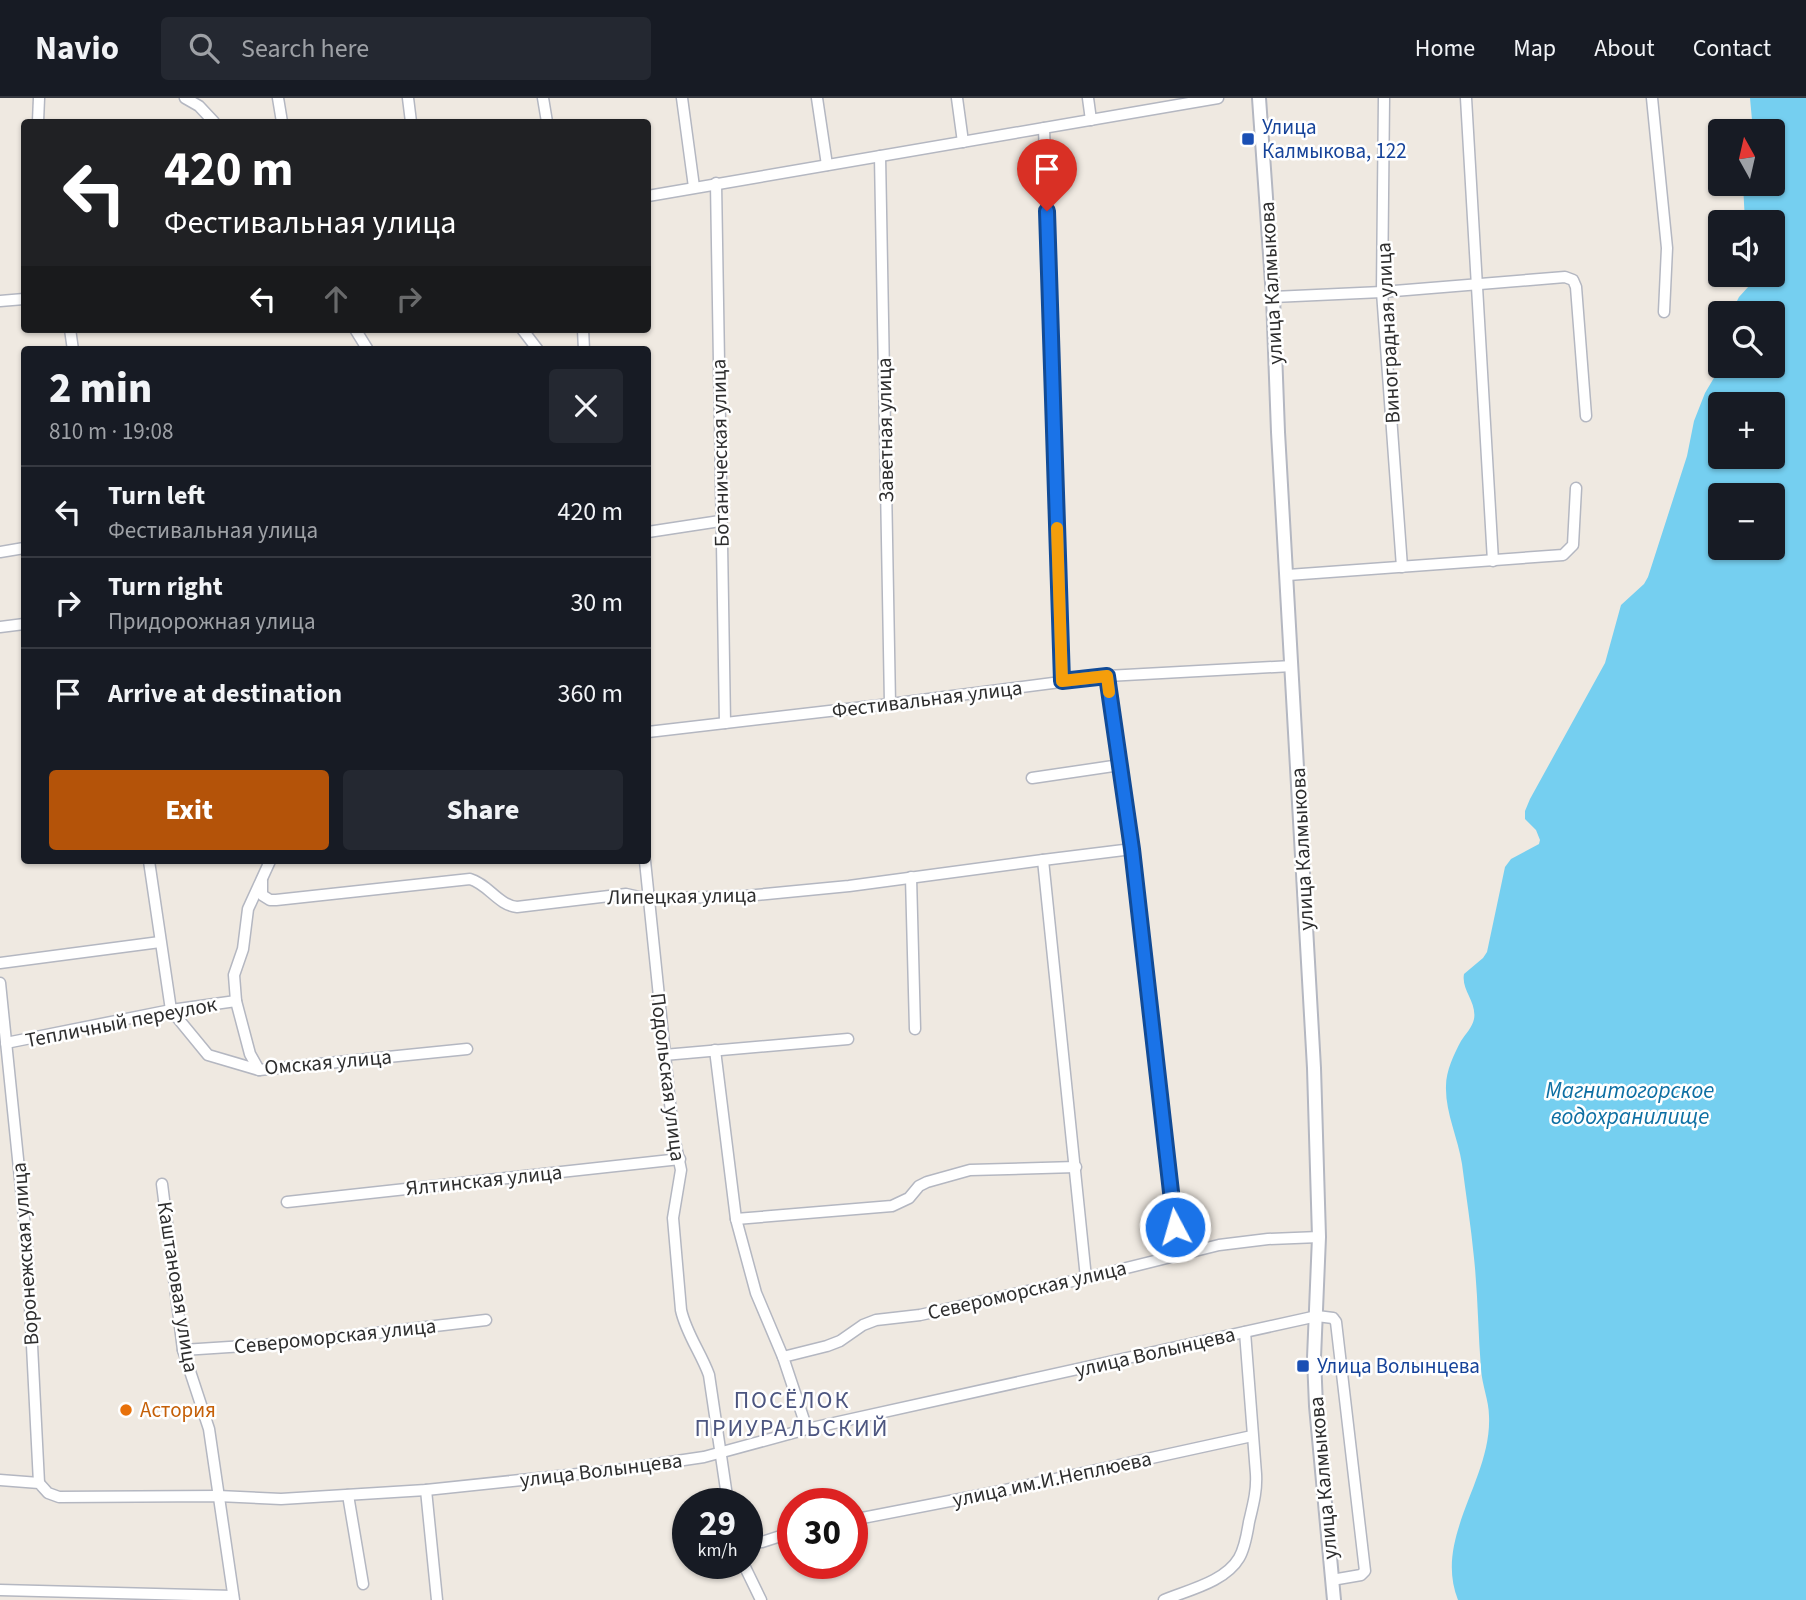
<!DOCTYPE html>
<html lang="en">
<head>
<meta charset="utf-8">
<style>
	:root { --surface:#171b24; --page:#242831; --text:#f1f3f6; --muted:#9ea1a6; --line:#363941; --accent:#b45309 }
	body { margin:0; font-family:"Source Sans 3",sans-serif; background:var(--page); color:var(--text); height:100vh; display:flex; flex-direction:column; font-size:26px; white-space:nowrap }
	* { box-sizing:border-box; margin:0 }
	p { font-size:23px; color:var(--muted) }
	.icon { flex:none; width:38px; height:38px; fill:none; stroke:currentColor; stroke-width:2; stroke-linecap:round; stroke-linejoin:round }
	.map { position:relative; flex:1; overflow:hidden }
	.panel { position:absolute; left:21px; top:248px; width:630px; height:518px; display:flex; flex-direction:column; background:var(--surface); border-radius:7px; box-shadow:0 2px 5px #0004 }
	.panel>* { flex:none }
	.banner { position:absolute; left:21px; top:21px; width:630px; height:214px; border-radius:7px; box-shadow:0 2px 5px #0004; background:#202124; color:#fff; overflow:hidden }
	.needle { width:46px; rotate:352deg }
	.controls { position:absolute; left:1708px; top:21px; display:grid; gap:14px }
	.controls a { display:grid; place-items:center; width:77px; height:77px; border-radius:7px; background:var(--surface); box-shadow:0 2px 5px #0004; font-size:35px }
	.speed { position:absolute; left:672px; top:1390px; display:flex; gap:14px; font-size:35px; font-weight:700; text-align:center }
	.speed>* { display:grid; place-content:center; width:91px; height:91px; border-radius:50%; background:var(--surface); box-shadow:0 2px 5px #0004; line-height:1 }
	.speed small { font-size:18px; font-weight:400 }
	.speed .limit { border:10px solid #d22; background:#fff; color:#111 }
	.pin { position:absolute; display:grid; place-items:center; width:60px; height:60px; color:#fff; margin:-72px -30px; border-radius:50% 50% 50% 0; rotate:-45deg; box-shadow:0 0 7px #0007 }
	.pin .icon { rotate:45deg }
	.me { position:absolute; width:77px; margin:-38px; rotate:354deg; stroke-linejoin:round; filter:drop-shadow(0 0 5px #0008) }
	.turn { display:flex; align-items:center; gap:24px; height:147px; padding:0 28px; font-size:32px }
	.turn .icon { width:91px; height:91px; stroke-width:2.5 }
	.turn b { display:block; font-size:49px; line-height:60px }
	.lanes { display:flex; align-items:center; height:66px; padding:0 28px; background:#0003; justify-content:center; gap:35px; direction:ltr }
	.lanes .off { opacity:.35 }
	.round { display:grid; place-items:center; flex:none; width:74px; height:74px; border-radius:7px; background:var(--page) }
	.head { display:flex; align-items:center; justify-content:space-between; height:119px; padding:0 28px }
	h1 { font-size:42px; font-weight:800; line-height:52px }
	.primary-button { display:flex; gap:14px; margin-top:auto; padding:14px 28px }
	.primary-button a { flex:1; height:80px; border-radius:7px; background:var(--accent); color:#fff; font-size:28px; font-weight:800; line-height:80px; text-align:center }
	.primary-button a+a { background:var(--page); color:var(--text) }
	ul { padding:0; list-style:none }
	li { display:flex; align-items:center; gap:21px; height:91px; padding:0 28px; border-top:2px solid var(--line) }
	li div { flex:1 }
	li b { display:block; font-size:26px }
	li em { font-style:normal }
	header { display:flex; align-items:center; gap:42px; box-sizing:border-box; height:98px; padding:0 35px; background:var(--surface); border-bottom:2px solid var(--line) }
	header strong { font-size:33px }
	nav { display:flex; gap:38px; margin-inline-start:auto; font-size:24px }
	.search { width:490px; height:63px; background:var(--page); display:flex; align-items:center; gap:18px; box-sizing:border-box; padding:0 24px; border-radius:7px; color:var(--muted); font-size:26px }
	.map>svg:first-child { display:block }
</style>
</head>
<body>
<header>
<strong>Navio</strong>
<div class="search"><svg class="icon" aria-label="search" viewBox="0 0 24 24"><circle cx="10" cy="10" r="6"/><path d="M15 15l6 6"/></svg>Search here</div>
<nav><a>Home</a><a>Map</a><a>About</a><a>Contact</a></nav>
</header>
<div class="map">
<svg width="1806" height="1502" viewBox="0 0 1806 1502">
	<rect width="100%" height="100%" fill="#efe9e1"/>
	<path fill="#75cff0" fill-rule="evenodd" d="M1750,0H1806V1502H1458C1433,1439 1492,1382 1489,1318C1489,1303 1482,1287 1481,1271C1478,1234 1478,1197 1474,1160C1471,1129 1466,1097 1462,1066C1458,1040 1445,1014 1446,988C1446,973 1454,956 1461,943C1466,935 1472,930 1474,921C1477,904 1461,892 1464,876L1483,860L1487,854L1505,769L1511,761L1539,746L1540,742L1536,732L1525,721V713L1530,701L1605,565L1621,507L1644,486L1648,479L1687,358L1694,323L1705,295L1721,268H1773V215H1731L1739,199L1749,188V177H1773V124H1745L1743,86H1773V33H1748L1752,22ZM1720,306H1773V359H1720ZM1720,397H1773V450H1720Z"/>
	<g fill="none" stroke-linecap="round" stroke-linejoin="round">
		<defs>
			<g id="street">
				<path d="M185,0L199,8L214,24"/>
				<path d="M278,0L282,24"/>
				<path d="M408,0L411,24"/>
				<path d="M543,0L547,24"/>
				<path d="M682,0L694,89"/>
				<path d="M817,0L827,67"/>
				<path d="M957,0L963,44"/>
				<path d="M1088,0L1091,22"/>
				<path d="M1384,0L1382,194L1402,469"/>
				<path d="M1466,0L1493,463"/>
				<path d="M1652,0L1667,150L1664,214"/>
				<path d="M38,24L39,0"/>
				<path d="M1044,30L1062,583"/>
				<path d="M880,58L890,606"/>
				<path d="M716,85L725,625"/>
				<path d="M648,98L1218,0"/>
				<path d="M1273,199L1382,194L1565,179L1573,182L1576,189L1586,318"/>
				<path d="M0,203L24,201"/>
				<path d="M70,231L73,252"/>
				<path d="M355,231L368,252"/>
				<path d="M522,231L538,252"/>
				<path d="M583,231L584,252"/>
				<path d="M648,434L720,423"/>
				<path d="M0,454L24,450"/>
				<path d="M1288,477L1563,457L1573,447L1576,390"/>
				<path d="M0,529L24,526"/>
				<path d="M1107,578L1132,751L1179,1156"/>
				<path d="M648,634L890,606L1107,578L1292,568"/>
				<path d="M1032,680L1120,667"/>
				<path d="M149,763L171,912L208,957L259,972L467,951"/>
				<path d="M645,763L673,1034L681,1072L673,1120L681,1212C686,1235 701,1255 709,1277L728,1405"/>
				<path d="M911,779L915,931"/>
				<path d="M262,783V797L270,802H276L470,781C488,786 498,807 517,809L626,796L648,801L745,798L849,788L1043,762"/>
				<path d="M0,865L160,844"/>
				<path d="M0,885L27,1149L39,1385"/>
				<path d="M6,945L171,912L236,903"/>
				<path d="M715,952L736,1121L756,1195L783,1259L807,1331"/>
				<path d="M664,957L848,941"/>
				<path d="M259,972L250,956L236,903L234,877L243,851L248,811L270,763"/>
				<path d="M162,1086L183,1252L209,1331L234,1502"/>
				<path d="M287,1104L680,1061"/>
				<path d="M736,1121L892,1108L909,1100L919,1088L927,1084L970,1072L1076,1069"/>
				<path d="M1086,1180L1043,762L1132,751"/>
				<path d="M183,1252L290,1245L486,1222"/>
				<path d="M783,1259L827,1248L840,1243L863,1227L876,1222L920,1217L1086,1180L1219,1147L1268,1141L1319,1139"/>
				<path d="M0,1382L39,1385L48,1395L59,1399L218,1398L281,1401L426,1392L616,1372L704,1359L807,1331L1317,1218L1333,1220L1336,1224L1365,1473L1361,1477L1332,1482"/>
				<path d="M426,1392L437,1502"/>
				<path d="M348,1397L363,1486"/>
				<path d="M852,1422L996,1394L1252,1338"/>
				<path d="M747,1445L762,1444L793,1434"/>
				<path d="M743,1465L761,1502"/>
				<path d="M0,1492L233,1498"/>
				<path d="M1164,1502C1188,1492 1225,1484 1239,1460C1245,1450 1247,1436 1249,1424C1253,1407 1257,1393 1256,1376L1245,1234"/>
			</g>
			<path id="secondary" d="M1259,0L1273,199L1278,334L1314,970L1319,1139L1314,1260L1316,1308L1334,1502"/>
		</defs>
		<use href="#street" stroke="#b4b7c1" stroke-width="13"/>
		<use href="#secondary" stroke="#b4b7c1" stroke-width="16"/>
		<use href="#street" stroke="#fff" stroke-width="10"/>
		<use href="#secondary" stroke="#fff" stroke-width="12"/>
	</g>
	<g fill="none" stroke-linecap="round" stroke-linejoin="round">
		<defs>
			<path id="route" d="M1047,113L1062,583L1107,578L1132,751L1175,1129"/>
		</defs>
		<use href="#route" stroke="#114b97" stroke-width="18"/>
		<use href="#route" stroke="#1a73e8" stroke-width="12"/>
		<path stroke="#f59e0b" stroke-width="12" d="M1057,430L1062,583L1107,578L1109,594"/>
	</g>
	<g fill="#1a4fb4" stroke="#fff" stroke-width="2.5">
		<rect x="1241" y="34" width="14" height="14" rx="3.5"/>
		<rect x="1296" y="1261" width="14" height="14" rx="3.5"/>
	</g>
	<circle fill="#e8710a" stroke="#fff" stroke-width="2.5" cx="126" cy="1312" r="7"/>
	<g text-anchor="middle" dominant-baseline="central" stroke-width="5" stroke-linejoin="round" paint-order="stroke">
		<g font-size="21" fill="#164399" stroke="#fff" text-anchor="start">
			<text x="1262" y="29">Улица<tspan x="1262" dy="24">Калмыкова, 122</tspan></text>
			<text x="1317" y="1268">Улица Волынцева</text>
		</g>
		<g font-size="21" fill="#2e2e2e" stroke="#fff">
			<text transform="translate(1271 185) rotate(-93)">улица Калмыкова</text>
			<text transform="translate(1388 235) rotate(-93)">Виноградная улица</text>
			<text transform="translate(885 332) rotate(-91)">Заветная улица</text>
			<text transform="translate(720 355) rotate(-91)">Ботаническая улица</text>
			<text transform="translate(927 601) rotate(-7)">Фестивальная улица</text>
			<text transform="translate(1302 751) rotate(-93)">улица Калмыкова</text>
			<text transform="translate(682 798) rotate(-1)">Липецкая улица</text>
			<text transform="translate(121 924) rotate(-11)">Тепличный переулок</text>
			<text transform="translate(328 964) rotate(-5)">Омская улица</text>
			<text transform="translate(668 979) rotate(83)">Подольская улица</text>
			<text transform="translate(484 1082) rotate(-6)">Ялтинская улица</text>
			<text transform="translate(25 1156) rotate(-94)">Воронежская улица</text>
			<text transform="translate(178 1189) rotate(81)">Каштановая улица</text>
			<text transform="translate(1027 1192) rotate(-13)">Североморская улица</text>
			<text transform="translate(335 1238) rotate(-6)">Североморская улица</text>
			<text transform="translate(1155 1254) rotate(-13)">улица Волынцева</text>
			<text transform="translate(601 1372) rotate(-7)">улица Волынцева</text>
			<text transform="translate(1323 1380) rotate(-95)">улица Калмыкова</text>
			<text transform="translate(1052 1381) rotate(-12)">улица им.И.Неплюева</text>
		</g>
		<g font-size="21" fill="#c56008" stroke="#fff" text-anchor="start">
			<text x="140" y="1312">Астория</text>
		</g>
		<g font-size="23" font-style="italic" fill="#0d6fa3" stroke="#fff">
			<text x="1630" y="992">Магнитогорское<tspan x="1630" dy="26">водохранилище</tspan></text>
		</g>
		<g font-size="24" letter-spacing="2" fill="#4d5680" stroke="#fff">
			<text x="792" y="1302">ПОСЁЛОК<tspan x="792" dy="28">ПРИУРАЛЬСКИЙ</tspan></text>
		</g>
	</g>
</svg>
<div class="controls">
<a><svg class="needle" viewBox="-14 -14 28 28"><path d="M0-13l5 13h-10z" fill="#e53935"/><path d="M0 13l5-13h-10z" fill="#9ea1a6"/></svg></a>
<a><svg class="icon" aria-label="sound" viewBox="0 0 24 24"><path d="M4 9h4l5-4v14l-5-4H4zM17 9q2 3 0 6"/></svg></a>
<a><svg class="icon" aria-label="search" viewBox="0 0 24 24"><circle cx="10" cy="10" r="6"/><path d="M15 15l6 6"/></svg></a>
<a>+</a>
<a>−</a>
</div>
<div class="speed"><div>29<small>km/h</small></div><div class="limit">30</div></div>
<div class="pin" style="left:1047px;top:113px;background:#d93025"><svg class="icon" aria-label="arrive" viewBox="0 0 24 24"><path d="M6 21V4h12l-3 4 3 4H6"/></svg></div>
<svg class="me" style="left:1175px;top:1129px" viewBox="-20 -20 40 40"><circle r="17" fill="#1a73e8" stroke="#fff" stroke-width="3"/><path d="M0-11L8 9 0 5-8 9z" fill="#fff"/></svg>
<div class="banner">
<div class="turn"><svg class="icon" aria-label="left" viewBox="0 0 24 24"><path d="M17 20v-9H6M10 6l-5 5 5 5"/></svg><div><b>420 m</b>Фестивальная улица</div></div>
<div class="lanes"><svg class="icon" aria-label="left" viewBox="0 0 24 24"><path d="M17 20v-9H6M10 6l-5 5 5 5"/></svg><svg class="icon off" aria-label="ahead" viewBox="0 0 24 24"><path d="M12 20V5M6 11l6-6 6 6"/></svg><svg class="icon off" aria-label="right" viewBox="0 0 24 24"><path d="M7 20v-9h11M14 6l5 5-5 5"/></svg></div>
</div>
<section class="panel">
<div class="head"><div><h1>2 min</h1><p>810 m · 19:08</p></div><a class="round"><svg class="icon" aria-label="close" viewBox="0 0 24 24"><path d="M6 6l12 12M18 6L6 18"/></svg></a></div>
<ul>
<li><svg class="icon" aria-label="left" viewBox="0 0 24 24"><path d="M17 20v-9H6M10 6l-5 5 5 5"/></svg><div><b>Turn left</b><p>Фестивальная улица</p></div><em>420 m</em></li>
<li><svg class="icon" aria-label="right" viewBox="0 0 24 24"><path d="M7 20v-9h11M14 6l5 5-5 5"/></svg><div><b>Turn right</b><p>Придорожная улица</p></div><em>30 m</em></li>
<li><svg class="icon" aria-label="arrive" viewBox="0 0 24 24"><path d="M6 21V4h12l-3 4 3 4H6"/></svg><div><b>Arrive at destination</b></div><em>360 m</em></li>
</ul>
<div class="primary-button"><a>Exit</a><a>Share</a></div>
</section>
</div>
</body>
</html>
